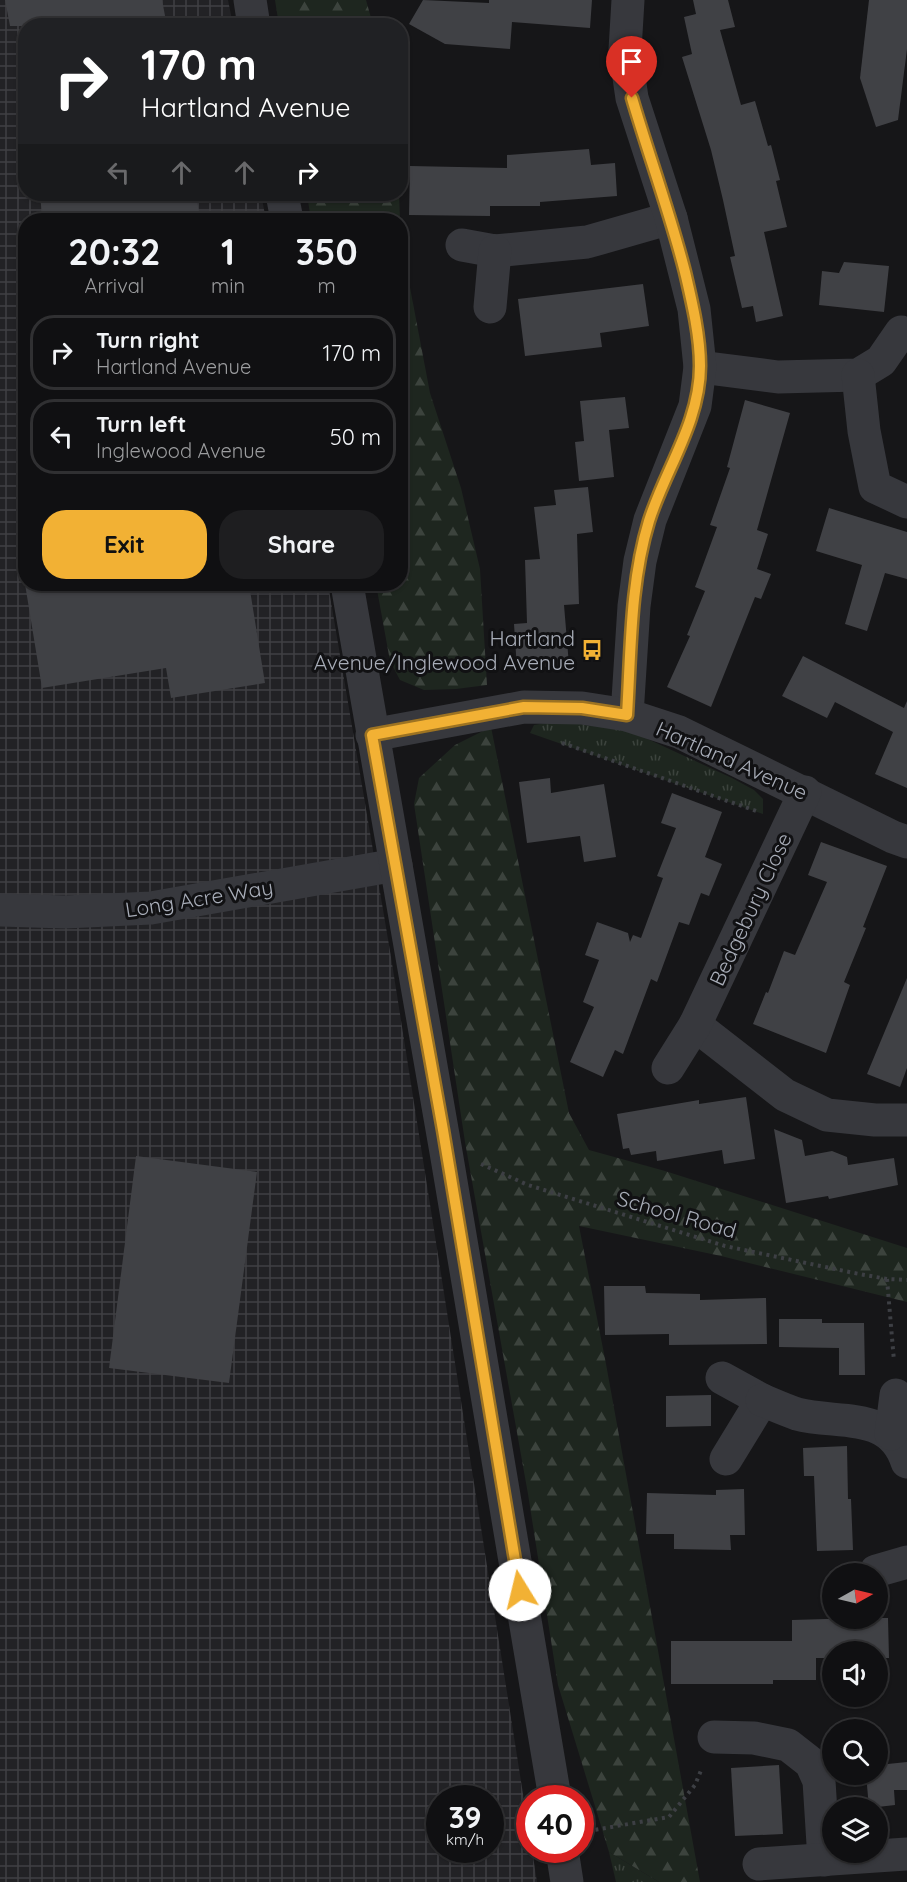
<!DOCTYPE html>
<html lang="en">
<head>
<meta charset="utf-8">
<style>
	:root { --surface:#101012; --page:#1e1e20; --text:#f1f3f6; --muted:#9c9d9f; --line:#303032; --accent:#f2b134 }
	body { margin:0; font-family:Quicksand,sans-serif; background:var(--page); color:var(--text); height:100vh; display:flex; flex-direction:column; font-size:22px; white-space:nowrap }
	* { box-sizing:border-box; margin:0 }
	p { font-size:20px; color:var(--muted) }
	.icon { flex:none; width:33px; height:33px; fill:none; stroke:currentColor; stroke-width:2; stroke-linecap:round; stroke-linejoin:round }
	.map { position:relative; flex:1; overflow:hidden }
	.details { position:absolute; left:18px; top:213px; width:390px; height:378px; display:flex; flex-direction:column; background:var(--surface); border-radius:24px; box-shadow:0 2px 4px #0004,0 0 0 2px var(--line) }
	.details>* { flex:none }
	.guide { position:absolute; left:18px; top:18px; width:390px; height:183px; border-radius:24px; box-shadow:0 2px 4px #0004,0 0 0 2px var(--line); background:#202124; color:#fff; overflow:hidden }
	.needle { width:39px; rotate:82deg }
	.controls { position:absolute; left:822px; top:1563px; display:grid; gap:12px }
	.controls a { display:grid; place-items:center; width:66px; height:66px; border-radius:50%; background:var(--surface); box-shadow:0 2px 4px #0004,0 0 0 2px var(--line); font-size:30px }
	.speed { position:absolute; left:426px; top:1785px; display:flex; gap:12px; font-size:30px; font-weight:700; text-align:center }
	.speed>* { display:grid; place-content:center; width:78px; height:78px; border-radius:50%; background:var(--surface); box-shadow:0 2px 4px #0004,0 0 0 2px var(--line); line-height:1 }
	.speed small { font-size:15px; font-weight:400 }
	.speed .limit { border:9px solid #d22; background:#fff; color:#111 }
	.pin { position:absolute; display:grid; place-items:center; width:51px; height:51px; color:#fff; margin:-62px -26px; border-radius:50% 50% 50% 0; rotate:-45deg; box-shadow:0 0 6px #0007 }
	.pin .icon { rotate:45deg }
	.me { position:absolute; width:66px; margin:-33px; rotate:351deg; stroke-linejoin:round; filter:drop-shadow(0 0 4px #0008) }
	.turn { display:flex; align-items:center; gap:21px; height:126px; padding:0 24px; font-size:27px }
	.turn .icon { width:78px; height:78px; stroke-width:2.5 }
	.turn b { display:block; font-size:42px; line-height:51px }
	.lanes { display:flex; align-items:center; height:57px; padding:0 24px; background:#0003; justify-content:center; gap:30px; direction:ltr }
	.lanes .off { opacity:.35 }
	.eta { display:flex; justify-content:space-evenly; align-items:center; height:102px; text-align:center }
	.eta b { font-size:36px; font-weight:700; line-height:42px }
	.cta { display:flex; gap:12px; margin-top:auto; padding:12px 24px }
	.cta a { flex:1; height:69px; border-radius:24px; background:var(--accent); color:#111; font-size:24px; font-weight:700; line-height:69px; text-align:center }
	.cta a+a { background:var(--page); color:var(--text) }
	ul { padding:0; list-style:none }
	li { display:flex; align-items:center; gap:18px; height:75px; margin:0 12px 9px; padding:0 12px; border:3px solid var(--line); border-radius:24px }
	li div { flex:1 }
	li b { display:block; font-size:22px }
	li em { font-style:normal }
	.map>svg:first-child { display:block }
</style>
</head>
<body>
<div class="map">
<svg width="907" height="1882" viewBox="0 0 907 1882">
	<defs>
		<pattern id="industrial-grid" width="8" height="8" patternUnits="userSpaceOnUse" patternTransform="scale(1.5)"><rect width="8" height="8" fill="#222225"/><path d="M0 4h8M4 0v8" fill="none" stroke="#3f3f43"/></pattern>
		<pattern id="grass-tufts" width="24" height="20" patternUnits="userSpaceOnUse" patternTransform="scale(1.5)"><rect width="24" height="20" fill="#1e261f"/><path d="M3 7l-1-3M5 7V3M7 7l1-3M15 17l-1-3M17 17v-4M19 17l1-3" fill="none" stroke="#3c433d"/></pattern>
		<pattern id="forest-firs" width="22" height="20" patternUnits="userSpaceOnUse" patternTransform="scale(1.5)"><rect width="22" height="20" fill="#1e261f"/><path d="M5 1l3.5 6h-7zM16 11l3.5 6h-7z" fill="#3c433d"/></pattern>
	</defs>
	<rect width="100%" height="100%" fill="#161618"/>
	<path fill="url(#industrial-grid)" fill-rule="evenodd" d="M0,0H228L233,25L26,26V194H261L266,220H26V584H328L391,957L529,1832L530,1850H532L537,1882H0ZM440,1798H490V1850H440Z"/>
	<g fill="url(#grass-tufts)">
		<path d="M546,723L597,724L639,735L732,778L754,790L763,799V814L530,733L534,725Z"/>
		<path d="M609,1852L659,1882H616Z"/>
	</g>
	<g fill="url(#forest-firs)">
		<path d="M275,0H366L373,25H279Z"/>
		<path d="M307,194H399L400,220H311Z"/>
		<path d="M401,240L430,393L461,488L480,569L487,685L456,689L424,690L400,680L390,661L376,584H400Z"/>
		<path d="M491,727L569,1113L589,1150L665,1171L907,1248V1302L721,1256L579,1226L606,1364L700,1882H659L609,1852L558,1685L528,1494L465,1142L414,804L419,778L455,745Z"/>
	</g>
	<g fill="#404145">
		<path d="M5,0H162L167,26H10Z"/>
		<path d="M423,0L489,3V0H592L590,28L512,22L510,49L445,44L409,24Z"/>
		<path d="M693,0H728L735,27L720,30L741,105L755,101L768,146L771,145L780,180L776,181L787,227L764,232L783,316L756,322L753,306L742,308L730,257L735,256L723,200L711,150L682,57L692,54L684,17L696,14Z"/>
		<path d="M869,0H907V49L898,120L876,127L860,78Z"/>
		<path d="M589,149L591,165L615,163L617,196L540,202V206H490V216L409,215L410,166L507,168V155Z"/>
		<path d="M39,194H196L200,220H44Z"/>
		<path d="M844,262L889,266L884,312L819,305L822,271L839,273Z"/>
		<path d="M643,284L649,326L600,333L602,347L525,356L518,299Z"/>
		<path d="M625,397L629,428L609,430L614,477L579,481L575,442L584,441L580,401Z"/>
		<path d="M745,400L790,413L757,530L768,534L757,569L771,574L761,599L755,597L711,707L667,687L690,636L687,635L705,591L695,587L717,527L710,525L730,468L727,467Z"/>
		<path d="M588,487L593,532L577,534L579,604L564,605L569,665L517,669L514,624L527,623L525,560L540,559L534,507L556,505L554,490Z"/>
		<path d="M829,508L907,532V579L885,573L867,631L845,624L862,565L816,551Z"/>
		<path d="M25,584H249L265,683L171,698L166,668L42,688Z"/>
		<path d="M803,656L904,708L907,701V788L875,774L893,732L835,702L827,718L782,696Z"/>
		<path d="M550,778L551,793L604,784L616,857L584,862L580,836L527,843L519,782Z"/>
		<path d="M672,793L722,812L705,857L722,864L709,896L701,893L689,925L679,922L657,982L651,979L623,1054L615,1050L603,1077L570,1062L594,1007L583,1002L599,960L585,955L597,922L628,933L630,942L633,935L641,938L663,878L657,876L676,828L661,823Z"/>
		<path d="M821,842L887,866L863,927L866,928L844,982L850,985L826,1053L753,1024L766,992L768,993L784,951L795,955L827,882L808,875Z"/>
		<path d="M907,978V1068L900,1087L867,1074Z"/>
		<path d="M746,1097L755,1159L724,1164L722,1150L657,1161L656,1151L631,1155L629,1148L623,1149L617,1114L699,1100V1104Z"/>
		<path d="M774,1129L802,1140L805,1156L832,1151L847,1157L848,1165L894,1158L898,1185L829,1199L828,1196L786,1203Z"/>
		<path d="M136,1156L257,1172L229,1383L109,1368Z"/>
		<path d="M604,1286H645L646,1293L700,1294V1300L766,1298L767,1344L669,1345V1334L605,1335Z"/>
		<path d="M779,1319H822V1323H864L865,1375H839V1348L779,1347Z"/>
		<path d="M711,1395V1426L666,1427V1396Z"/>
		<path d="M847,1446L848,1499H851L853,1550L817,1551L814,1476H804L803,1448Z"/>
		<path d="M744,1489L745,1535H730L731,1550L674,1549V1534H646L647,1493L716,1495V1490Z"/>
		<path d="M860,1618H888L889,1658H878V1652H832V1658H816V1680H773V1684H671V1641H792V1620Z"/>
		<path d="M907,1762V1790H894L895,1805L869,1808L866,1774H878V1765Z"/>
		<path d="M779,1765L783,1834L735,1836L731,1768Z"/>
	</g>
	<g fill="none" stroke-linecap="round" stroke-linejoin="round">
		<g stroke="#3d3f44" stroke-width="4" stroke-dasharray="3 4.5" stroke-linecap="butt">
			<path d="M562,743L759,812"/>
			<path d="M481,1164L528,1185L725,1246L854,1273L887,1279L907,1280"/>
			<path d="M887,1279L894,1361"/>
			<path d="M588,1831L669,1817L695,1785L702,1768"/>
		</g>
		<g stroke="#37383d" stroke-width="33">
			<path d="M462,245L495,251L587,242L671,218"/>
			<path d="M490,307L495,251"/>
			<path d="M700,367L778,377L858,375L881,361L901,332"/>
			<path d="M858,375L864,431L875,487L907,502"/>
			<path d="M627,715L634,606L640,561L650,520L695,406L700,367L694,309L671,218L632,98L625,50L628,0"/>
			<path d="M372,735L524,707L582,708L627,715L679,732L893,837L907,842"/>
			<path d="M0,910L65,912L151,908L396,865"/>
			<path d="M695,1025L785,1095L827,1115L875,1120H907"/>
			<path d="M668,1068L695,1025L805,792"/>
			<path d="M722,1378L762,1400L726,1459"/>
			<path d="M762,1400C774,1405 785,1410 797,1414C838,1425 891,1410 907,1462"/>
			<path d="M891,1434L896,1395"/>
			<path d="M876,1571L907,1562"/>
			<path d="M714,1737L754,1738L788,1745L811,1763L819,1781L824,1860"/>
			<path d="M759,1864L907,1854"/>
		</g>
		<g stroke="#37383d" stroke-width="33">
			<path d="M250,0L254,26"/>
			<path d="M282,194L287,220"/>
			<path d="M347,584L446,1152L555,1798"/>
			<path d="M562,1850L567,1882"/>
		</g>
	</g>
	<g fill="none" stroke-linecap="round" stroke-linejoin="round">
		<defs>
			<path id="route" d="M520,1590L443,1130L372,735L524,707L582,708L627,715C631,651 630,583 649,521C665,470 700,422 700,366C700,335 692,302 685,272C670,213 649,156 632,98"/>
		</defs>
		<use href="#route" stroke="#9d7322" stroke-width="15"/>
		<use href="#route" stroke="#f2b134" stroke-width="10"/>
	</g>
	<defs>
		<symbol id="bus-bare" viewBox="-9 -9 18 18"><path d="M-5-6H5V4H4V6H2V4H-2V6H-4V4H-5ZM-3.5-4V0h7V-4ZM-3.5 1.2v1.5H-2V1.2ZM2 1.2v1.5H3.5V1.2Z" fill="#f2b134" stroke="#111113" stroke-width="2.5" paint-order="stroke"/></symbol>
	</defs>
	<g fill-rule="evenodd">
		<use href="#bus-bare" x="577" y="635" width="30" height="30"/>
	</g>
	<g text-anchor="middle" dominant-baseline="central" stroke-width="6" stroke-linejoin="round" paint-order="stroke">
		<g font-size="21" fill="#a8adb8" stroke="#111113" text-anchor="end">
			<text x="575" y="638">Hartland<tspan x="575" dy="24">Avenue/Inglewood Avenue</tspan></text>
		</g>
		<g font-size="21" fill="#a8adb8" stroke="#111113">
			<text transform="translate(732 760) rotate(24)">Hartland Avenue</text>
			<text transform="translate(199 898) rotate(-9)">Long Acre Way</text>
			<text transform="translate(750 909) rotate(-65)">Bedgebury Close</text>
			<text transform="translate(677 1214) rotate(16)">School Road</text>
		</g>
	</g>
</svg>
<div class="controls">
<a><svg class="needle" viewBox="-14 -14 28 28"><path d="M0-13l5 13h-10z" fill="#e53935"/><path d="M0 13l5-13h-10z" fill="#9c9d9f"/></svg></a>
<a><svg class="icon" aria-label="sound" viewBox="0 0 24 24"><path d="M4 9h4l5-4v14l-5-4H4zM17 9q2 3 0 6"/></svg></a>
<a><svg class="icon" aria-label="search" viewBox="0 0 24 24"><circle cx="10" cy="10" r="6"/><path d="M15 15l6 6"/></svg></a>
<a><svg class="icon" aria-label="layers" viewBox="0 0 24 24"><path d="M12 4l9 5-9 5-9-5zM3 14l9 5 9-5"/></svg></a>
</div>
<div class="speed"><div>39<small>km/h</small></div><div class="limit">40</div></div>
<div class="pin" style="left:632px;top:98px;background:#d93025"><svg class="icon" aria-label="arrive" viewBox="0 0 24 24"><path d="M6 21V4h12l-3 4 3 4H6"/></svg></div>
<svg class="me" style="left:520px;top:1590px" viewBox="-20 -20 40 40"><circle r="19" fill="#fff"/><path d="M0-13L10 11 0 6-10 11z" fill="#f2b134"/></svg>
<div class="guide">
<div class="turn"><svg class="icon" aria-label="right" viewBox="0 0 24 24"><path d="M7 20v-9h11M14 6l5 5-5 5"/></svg><div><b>170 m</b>Hartland Avenue</div></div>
<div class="lanes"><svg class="icon off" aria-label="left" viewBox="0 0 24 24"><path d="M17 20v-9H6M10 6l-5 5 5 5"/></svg><svg class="icon off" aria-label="ahead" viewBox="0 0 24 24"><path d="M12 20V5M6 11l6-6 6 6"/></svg><svg class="icon off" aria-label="ahead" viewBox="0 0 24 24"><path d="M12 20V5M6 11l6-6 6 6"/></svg><svg class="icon" aria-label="right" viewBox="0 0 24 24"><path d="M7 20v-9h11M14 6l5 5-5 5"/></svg></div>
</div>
<section class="details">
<div class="eta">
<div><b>20:32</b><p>Arrival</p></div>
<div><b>1</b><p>min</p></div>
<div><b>350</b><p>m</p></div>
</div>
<ul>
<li><svg class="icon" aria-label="right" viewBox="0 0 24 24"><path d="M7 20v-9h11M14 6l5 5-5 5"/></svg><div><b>Turn right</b><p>Hartland Avenue</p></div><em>170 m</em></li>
<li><svg class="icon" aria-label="left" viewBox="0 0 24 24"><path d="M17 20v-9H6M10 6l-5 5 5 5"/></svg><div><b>Turn left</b><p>Inglewood Avenue</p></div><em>50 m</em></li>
</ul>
<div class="cta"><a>Exit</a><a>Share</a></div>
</section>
</div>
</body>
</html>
